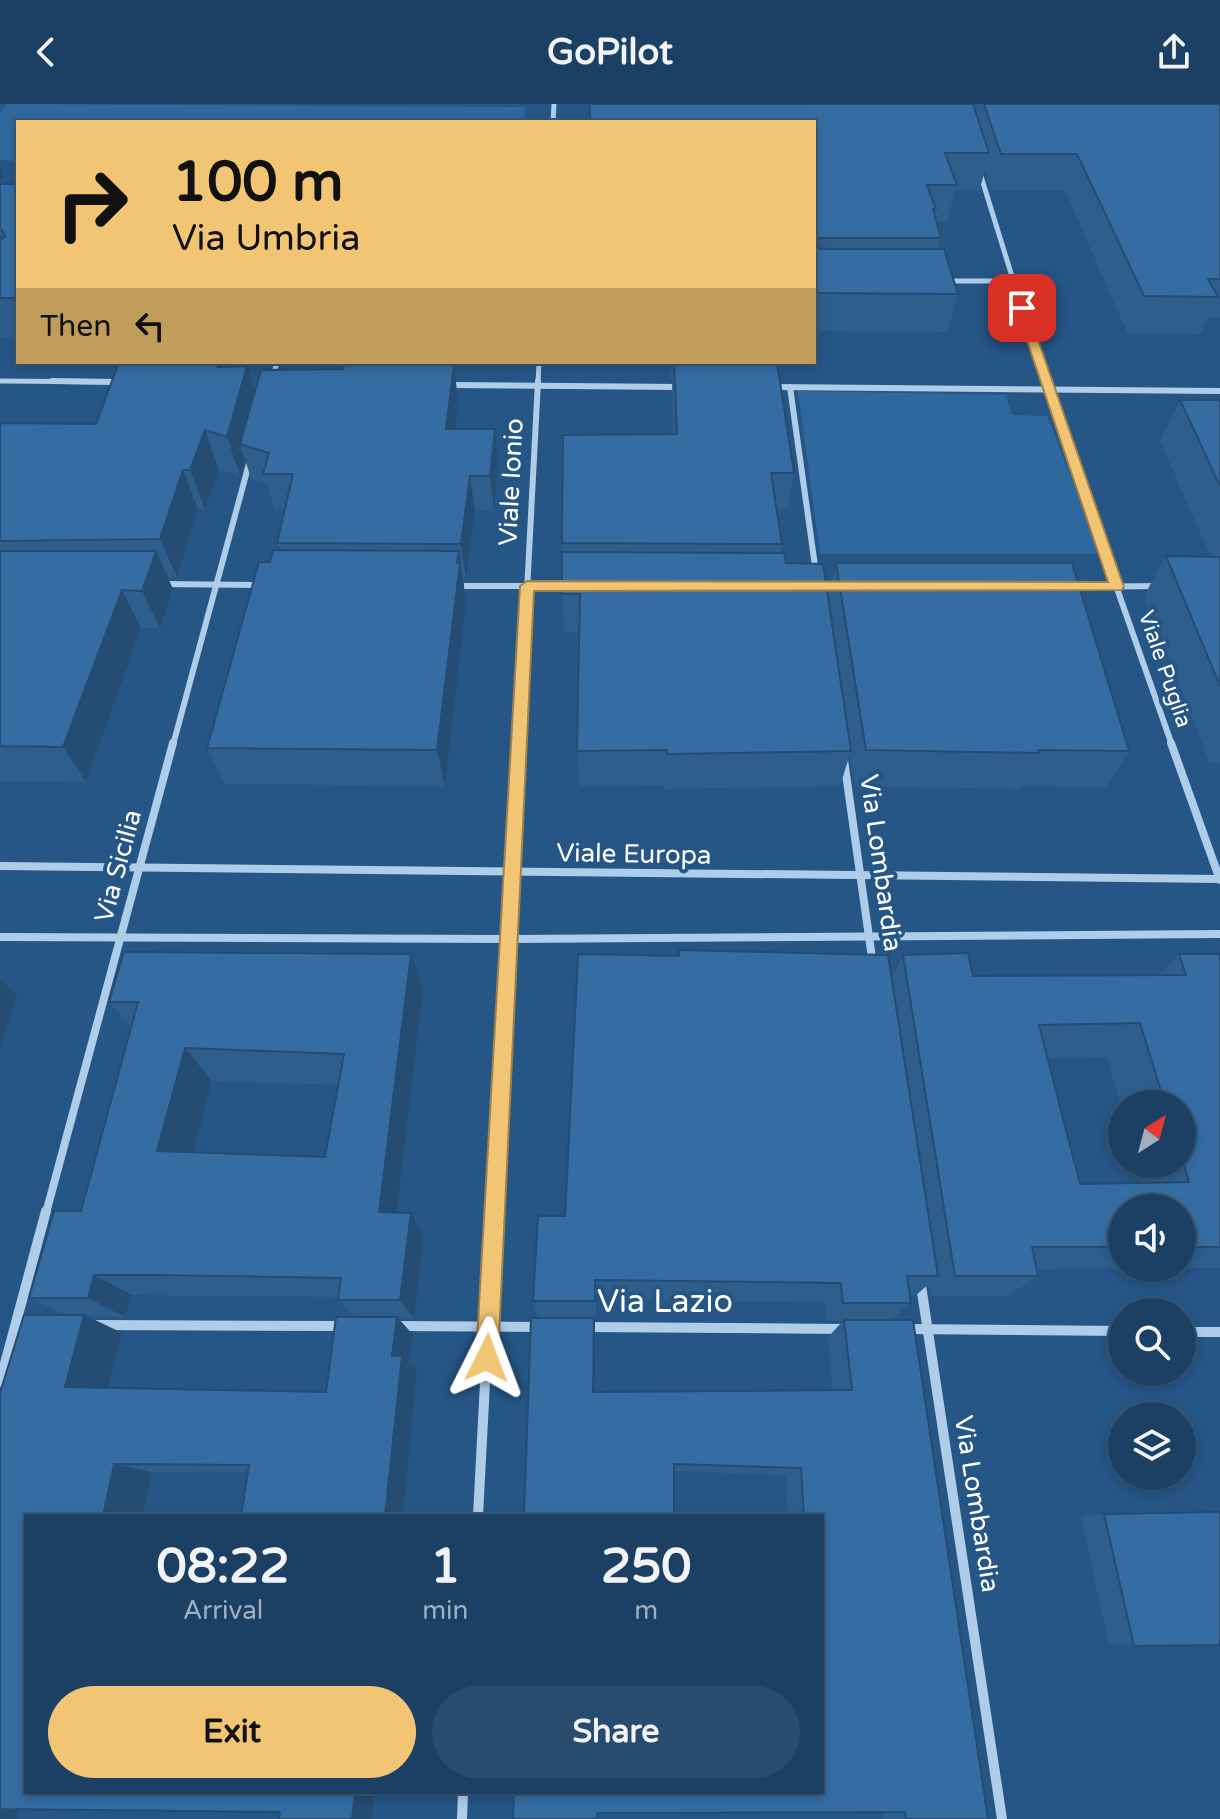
<!DOCTYPE html>
<html lang="en">
<head>
<meta charset="utf-8">
<style>
	:root { --surface:#1c4064; --page:#294b6d; --text:#f1f3f6; --muted:#a0afbf; --line:#3a5978; --accent:#f2c574 }
	body { margin:0; font-family:"Varela Round",sans-serif; background:var(--page); color:var(--text); height:100vh; display:flex; flex-direction:column; font-size:30px; white-space:nowrap }
	* { box-sizing:border-box; margin:0 }
	p { font-size:26px; color:var(--muted) }
	.icon { flex:none; width:44px; height:44px; fill:none; stroke:currentColor; stroke-width:2; stroke-linecap:round; stroke-linejoin:round }
	.map { position:relative; flex:1; overflow:hidden }
	.side { position:absolute; left:24px; top:1410px; width:800px; height:280px; display:flex; flex-direction:column; background:var(--surface); border-radius:0px; box-shadow:0 4px 12px #0003,0 0 0 2px var(--line) }
	.side>* { flex:none }
	.top-card { position:absolute; left:16px; top:16px; width:800px; height:244px; border-radius:0px; box-shadow:0 4px 12px #0003,0 0 0 2px var(--line); background:#f2c574; color:#111; overflow:hidden }
	.needle { width:52px; rotate:36deg }
	.fabs { position:absolute; left:1108px; top:986px; display:grid; gap:16px }
	.fabs a { display:grid; place-items:center; width:88px; height:88px; border-radius:50%; background:var(--surface); box-shadow:0 4px 12px #0003,0 0 0 2px var(--line); font-size:40px }
	.pin { position:absolute; display:grid; place-items:center; width:68px; height:68px; color:#fff; margin:-34px; border-radius:16px; box-shadow:0 4px 12px #0006 }
	.me { position:absolute; width:88px; margin:-44px; rotate:3deg; stroke-linejoin:round; filter:drop-shadow(0 0 6px #0008) }
	.turn { display:flex; align-items:center; gap:28px; height:168px; padding:0 24px; font-size:36px }
	.turn .icon { width:104px; height:104px; stroke-width:2.5 }
	.turn b { display:block; font-size:56px; line-height:68px }
	.then { display:flex; align-items:center; height:76px; padding:0 24px; background:#0003; gap:16px; font-size:30px }
	.eta { display:flex; justify-content:space-evenly; align-items:center; height:136px; text-align:center }
	.eta b { font-size:48px; font-weight:800; line-height:56px }
	.primary-button { display:flex; gap:16px; margin-top:auto; padding:16px 24px }
	.primary-button a { flex:1; height:92px; border-radius:48px; background:var(--accent); color:#111; font-size:32px; font-weight:800; line-height:92px; text-align:center }
	.primary-button a+a { background:var(--page); color:var(--text) }
	header { display:flex; justify-content:space-between; align-items:center; height:104px; padding:0 24px; background:var(--surface); font-size:36px; font-weight:800 }
	.map>svg:first-child { display:block }
</style>
</head>
<body>
<header><svg class="icon" aria-label="back" viewBox="0 0 24 24"><path d="M15 5l-7 7 7 7"/></svg>GoPilot<svg class="icon" aria-label="share" viewBox="0 0 24 24"><path d="M12 15V3M7 8l5-5 5 5M5 13v7h14v-7"/></svg></header>
<div class="map">
<svg width="1220" height="1715" viewBox="0 0 1220 1715">
	<rect width="100%" height="100%" fill="#255686"/>
	<g fill="#2f689e">
		<path d="M6,0L525,3V18H18V57L0,56V10Z"/>
		<path d="M798,287L1006,291L1012,311L1047,312L1101,450H820Z"/>
	</g>
	<g fill="none" stroke-linecap="round" stroke-linejoin="round">
		<g stroke="#afcde9" stroke-width="5">
			<path d="M553,18L554,0"/>
			<path d="M980,69L1045,279"/>
			<path d="M943,177H1013"/>
			<path d="M273,273L277,258"/>
			<path d="M0,277L119,278"/>
			<path d="M538,279L539,258"/>
		</g>
		<g stroke="#afcde9" stroke-width="6">
			<path d="M52,277L119,278"/>
			<path d="M1044,277L1172,641"/>
			<path d="M449,281L679,283"/>
			<path d="M773,283L1220,287"/>
			<path d="M790,283L816,469"/>
			<path d="M161,480L263,481"/>
			<path d="M453,482H571"/>
			<path d="M1069,483L1159,482"/>
			<path d="M173,641L250,356"/>
			<path d="M519,641L538,277"/>
		</g>
		<g stroke="#afcde9" stroke-width="8">
			<path d="M1171,639L1220,776"/>
			<path d="M844,656L873,861"/>
			<path d="M0,762L1220,775"/>
			<path d="M0,833L510,835L1220,830"/>
			<path d="M46,1109L173,639"/>
			<path d="M494,1109L519,639"/>
		</g>
		<g stroke="#afcde9" stroke-width="10">
			<path d="M920,1175L1002,1715"/>
			<path d="M96,1221L343,1222"/>
			<path d="M396,1222L539,1223"/>
			<path d="M584,1223L847,1225"/>
			<path d="M904,1225L1122,1227"/>
			<path d="M1182,1228H1220"/>
			<path d="M0,1278L46,1107"/>
			<path d="M478,1412L494,1107"/>
			<path d="M462,1715L463,1688"/>
		</g>
	</g>
	<g fill="#2e5e8c" fill-rule="evenodd">
		<path d="M977,0H1220V213H1208L1200,231L1128,230L1065,87H991L985,67L979,87L955,86L947,118H936L941,134L938,145L958,190L947,228L814,227V18L975,7Z"/>
		<rect x="0" y="80" width="18" height="153"/>
		<path d="M119,258H221L223,262L255,288L458,296L455,325H495L498,360L494,407H475L466,474H463L466,498L445,682L225,680L207,644L270,458L280,446L277,439L285,406H275L266,380L251,375L245,355L240,372L219,366L205,405H198L177,473L167,474L173,485L160,524H141L86,678L2,677L0,681V319L96,320Z"/>
		<path d="M670,258H777L794,369L788,405H776L782,440L780,449L786,459L828,493L836,459L1129,647L1106,683L1021,682L1020,685L855,682L850,650L840,682L664,685V681L579,682L577,647L580,527L564,528L562,490V439L673,330L672,276H671Z"/>
		<path d="M1180,296H1220V659H1210L1144,492L1166,452L1211,453L1160,337Z"/>
		<path d="M679,846L891,875L903,851L973,872L1160,871L1179,850H1220V1164L1037,1165L1038,1172L1008,1192H931L929,1180L915,1192H910L911,1199L891,1216L988,1715H883L882,1708L598,1709V1715H513L822,1688V1412H788L786,1371L674,1367V1412L538,1214L533,1197L565,1112L678,852ZM1107,953L1122,1005V1000H1182V1060H1138L1143,1079L1080,1080L1047,954ZM1122,1104H1182V1164H1122ZM596,1196L824,1198L826,1217H843L828,1233L833,1286L595,1288L594,1216H596Z"/>
		<path d="M124,848L411,850L423,886L397,1109H411L424,1133L414,1215L398,1214L413,1231L409,1259L417,1267L403,1412H241L248,1368H152L143,1412H26V1688H375L372,1715H279L280,1708L20,1706L17,1715H0V1289L24,1211H67L29,1194L54,1107H81L131,923L109,898ZM212,977L338,981L325,1053L194,1048ZM131,1191L338,1193V1196L356,1213H336L326,1288L108,1284L122,1229L87,1212L125,1213Z"/>
		<path d="M1104,1410L1134,1542L1108,1538L1081,1412Z"/>
	</g>
	<g fill="#254c72">
		<path d="M0,61L4,71L0,78Z"/>
		<path d="M454,261L458,296L452,360L446,325Z"/>
		<path d="M247,262L259,302L240,340L245,355L240,372L227,333Z"/>
		<path d="M495,325L498,360L494,407L490,372Z"/>
		<path d="M205,326L219,366L205,405L190,366Z"/>
		<path d="M183,366L198,405L177,473L160,435Z"/>
		<path d="M470,372L475,407L466,474L461,440Z"/>
		<path d="M156,447L173,485L160,524L142,487Z"/>
		<path d="M459,447L466,498L445,682L437,646Z"/>
		<path d="M122,486L141,524L86,678L63,643Z"/>
		<path d="M411,850L423,886L394,1132L379,1108Z"/>
		<path d="M0,875L17,892L0,944Z"/>
		<path d="M185,944L212,977L187,1074L157,1047Z"/>
		<path d="M411,1109L424,1133L414,1215L400,1196Z"/>
		<path d="M94,1171L131,1191L125,1213L88,1194Z"/>
		<path d="M84,1211L122,1229L105,1295L65,1283Z"/>
		<path d="M397,1213L413,1231L409,1259L417,1267L403,1412H385L392,1252Z"/>
		<path d="M594,1214L595,1232V1300L593,1288Z"/>
		<path d="M114,1360L152,1368L143,1412H103Z"/>
		<path d="M25,1684L17,1715H0V1693Z"/>
		<path d="M355,1688H375L372,1715H352Z"/>
	</g>
	<g fill="#356da3" stroke="#254c72" stroke-width="2" fill-rule="evenodd">
		<path d="M590,0H973L989,49H945L957,81H927L936,105H933L941,134H820L814,138L820,145H944L958,190L814,189V18H590Z"/>
		<path d="M984,0H1220V175H1208L1218,193L1144,192L1077,50H1001Z"/>
		<path d="M0,80H18V194H0V136L5,133L2,126H0Z"/>
		<path d="M119,258H220L218,263L247,262L227,333L205,326L190,366H183L160,435L0,437V319L96,320Z"/>
		<path d="M674,258H777L794,369H771L782,440L562,439L563,331L677,330Z"/>
		<path d="M344,261H454L446,325H495L490,372H470L461,440L277,439L293,370H263L269,349L240,340L261,266L343,265Z"/>
		<path d="M1180,296H1220V382Z"/>
		<path d="M273,446L459,447L457,459H460L437,646L207,644L259,458H270Z"/>
		<path d="M0,447H156L142,487L122,486L63,643L0,642Z"/>
		<path d="M562,448L784,449L786,459L823,460L851,647L667,650V646L577,647L580,490H562Z"/>
		<path d="M1166,452L1220,453V582Z"/>
		<path d="M836,459H1072L1129,647L1038,646L1039,649L866,646Z"/>
		<path d="M679,846L888,851L938,1172H907L911,1199H843L841,1179L595,1176V1197H533L538,1112H565L578,850L679,852Z"/>
		<path d="M124,848L411,850L379,1108L411,1109L400,1196H338L341,1174L156,1171H94L88,1194H29L54,1107H81L138,898H109ZM185,944L344,950L325,1053L157,1047Z"/>
		<path d="M968,849L973,872L1186,871L1179,850H1220V1143H1182V1104H1122V1143H1032L1038,1172H955L903,851ZM1140,919L1165,1000H1182V1054L1189,1078L1080,1080L1039,921Z"/>
		<path d="M24,1211H84L65,1283L326,1288L336,1213H397L392,1252H402L385,1412H241L249,1361L114,1360L103,1412H26V1688H355L352,1715H279L280,1708L0,1705V1289Z"/>
		<path d="M531,1214H594L593,1288L852,1286L844,1216H913L988,1715H906L905,1708L597,1709V1715H513L514,1688H822V1412H804L801,1364L674,1360V1412H524Z"/>
		<path d="M1220,1408V1541L1134,1542L1104,1410Z"/>
	</g>
	<path fill="#f2c574" stroke="#9d804b" stroke-width="2" d="M1022,201L1027,204L1124,483L1122,486L534,487L498,1254L495,1262L487,1265L479,1262L476,1254L520,482L527,477L1108,478L1016,204Z"/>
	<g text-anchor="middle" dominant-baseline="central" stroke-width="8" stroke-linejoin="round" paint-order="stroke">
		<g font-size="22" fill="#fff" stroke="#255686">
			<text transform="translate(1165 565) rotate(71)">Viale Puglia</text>
		</g>
		<g font-size="26" fill="#fff" stroke="#255686">
			<text transform="translate(511 378) rotate(-87)">Viale Ionio</text>
			<text transform="translate(634 750) rotate(1)">Viale Europa</text>
			<text transform="translate(881 759) rotate(82)">Via Lombardia</text>
			<text transform="translate(118 762) rotate(-75)">Via Sicilia</text>
			<text transform="translate(977 1400) rotate(81)">Via Lombardia</text>
		</g>
		<g font-size="32" fill="#fff" stroke="#255686">
			<text x="665" y="1198">Via Lazio</text>
		</g>
	</g>
</svg>
<div class="fabs">
<a><svg class="needle" viewBox="-14 -14 28 28"><path d="M0-13l5 13h-10z" fill="#e53935"/><path d="M0 13l5-13h-10z" fill="#a0afbf"/></svg></a>
<a><svg class="icon" aria-label="sound" viewBox="0 0 24 24"><path d="M4 9h4l5-4v14l-5-4H4zM17 9q2 3 0 6"/></svg></a>
<a><svg class="icon" aria-label="search" viewBox="0 0 24 24"><circle cx="10" cy="10" r="6"/><path d="M15 15l6 6"/></svg></a>
<a><svg class="icon" aria-label="layers" viewBox="0 0 24 24"><path d="M12 4l9 5-9 5-9-5zM3 14l9 5 9-5"/></svg></a>
</div>
<div class="pin" style="left:1022px;top:204px;background:#d93025"><svg class="icon" aria-label="arrive" viewBox="0 0 24 24"><path d="M6 21V4h12l-3 4 3 4H6"/></svg></div>
<svg class="me" style="left:487px;top:1254px" viewBox="-20 -20 40 40"><path d="M0-17L14 15 0 8-14 15z" fill="#f2c574" stroke="#fff" stroke-width="4"/></svg>
<div class="top-card">
<div class="turn"><svg class="icon" aria-label="right" viewBox="0 0 24 24"><path d="M7 20v-9h11M14 6l5 5-5 5"/></svg><div><b>100 m</b>Via Umbria</div></div>
<div class="then">Then<svg class="icon" aria-label="left" viewBox="0 0 24 24"><path d="M17 20v-9H6M10 6l-5 5 5 5"/></svg></div>
</div>
<section class="side">
<div class="eta">
<div><b>08:22</b><p>Arrival</p></div>
<div><b>1</b><p>min</p></div>
<div><b>250</b><p>m</p></div>
</div>
<div class="primary-button"><a>Exit</a><a>Share</a></div>
</section>
</div>
</body>
</html>
